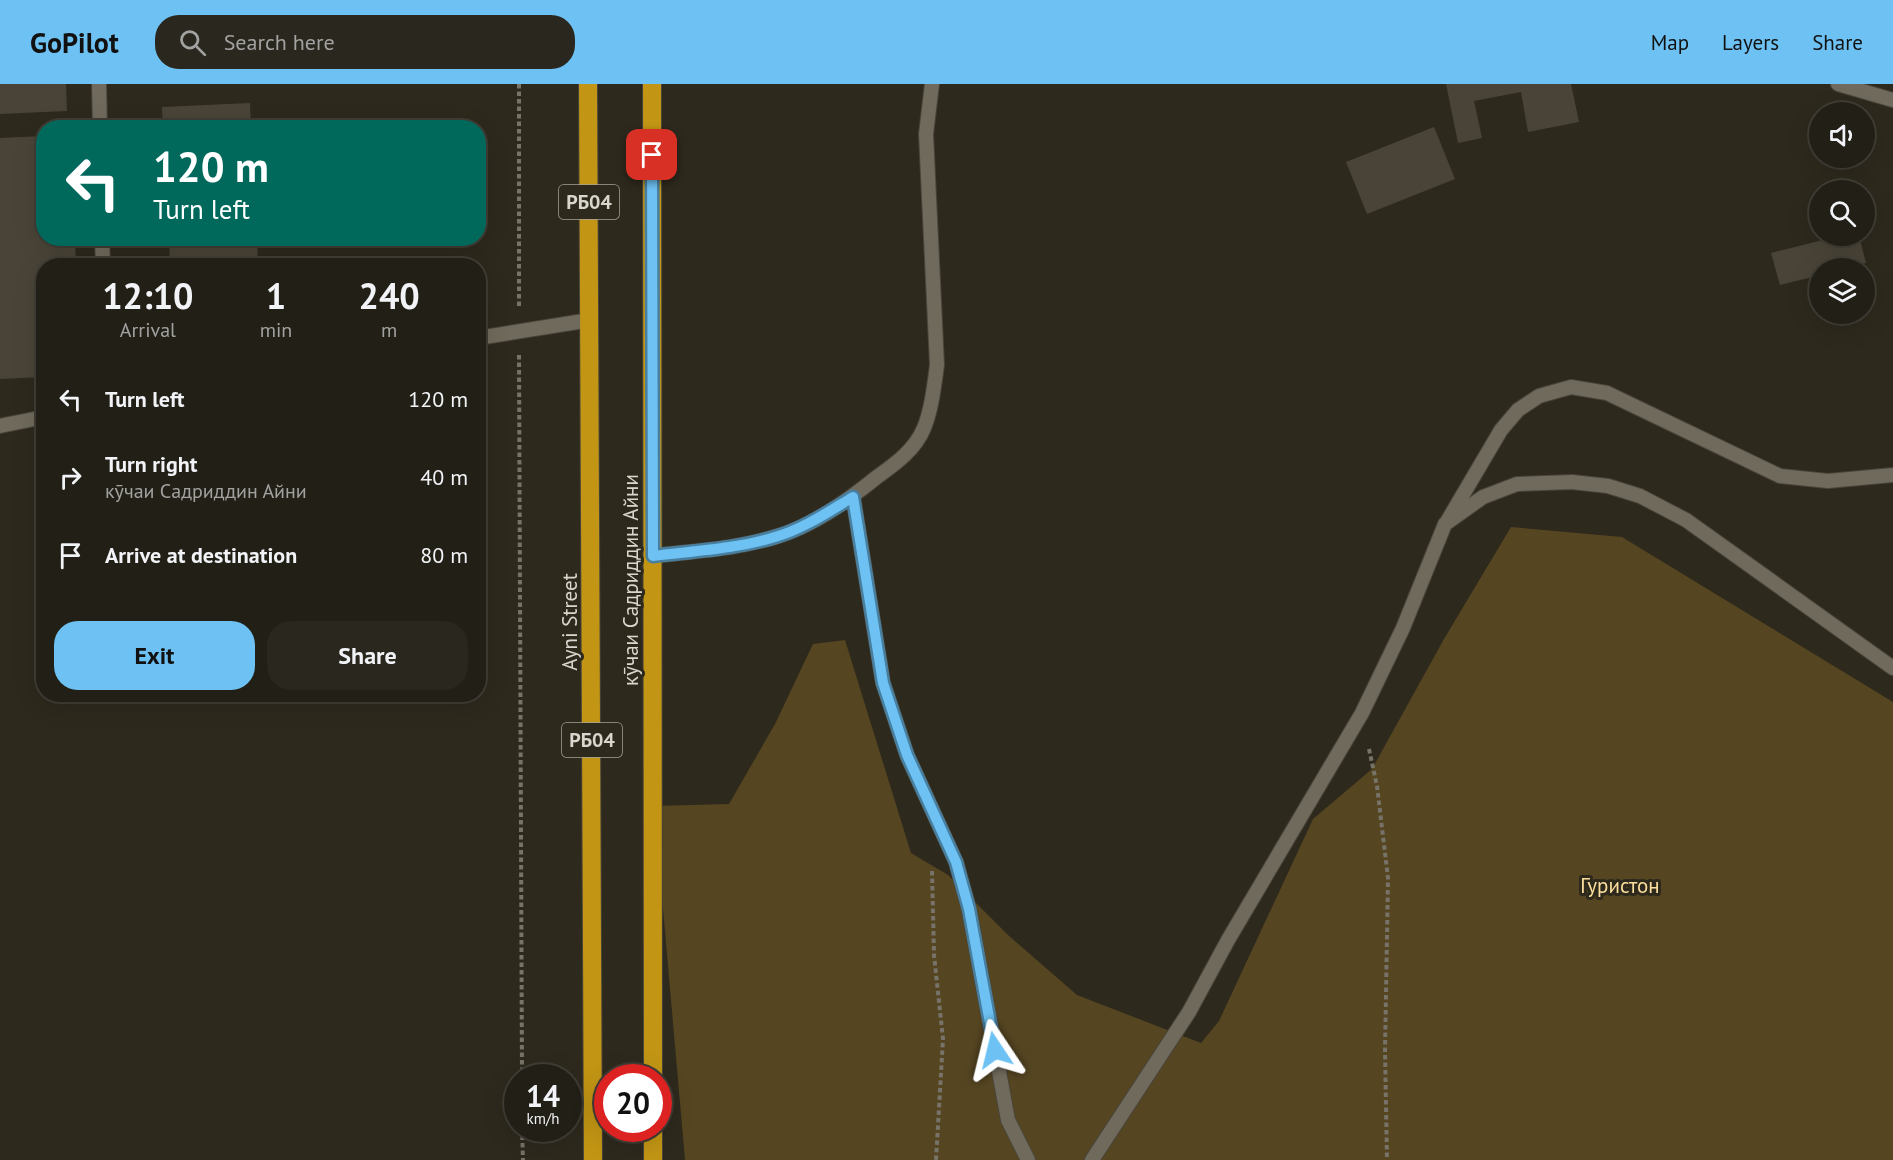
<!DOCTYPE html>
<html lang="en">
<head>
<meta charset="utf-8">
<style>
	:root { --surface:#221f16; --page:#2a271f; --text:#f1f3f6; --muted:#a2a2a1; --line:#3f3d35; --accent:#6ec2f3 }
	body { margin:0; font-family:"PT Sans",sans-serif; background:var(--page); color:var(--text); height:100vh; display:flex; flex-direction:column; font-size:22px; white-space:nowrap }
	* { box-sizing:border-box; margin:0 }
	p { font-size:20px; color:var(--muted) }
	.icon { flex:none; width:33px; height:33px; fill:none; stroke:currentColor; stroke-width:2; stroke-linecap:round; stroke-linejoin:round }
	.map { position:relative; flex:1; overflow:hidden }
	.side { position:absolute; left:36px; top:174px; width:450px; height:444px; display:flex; flex-direction:column; background:var(--surface); border-radius:24px; box-shadow:0 6px 24px #0002,0 0 0 2px var(--line) }
	.side>* { flex:none }
	.top-card { position:absolute; left:36px; top:36px; width:450px; height:126px; border-radius:24px; box-shadow:0 6px 24px #0002,0 0 0 2px var(--line); background:#00695c; color:#fff; overflow:hidden }
	.buttons { position:absolute; left:1809px; top:18px; display:grid; gap:12px }
	.buttons a { display:grid; place-items:center; width:66px; height:66px; border-radius:50%; background:var(--surface); box-shadow:0 6px 24px #0002,0 0 0 2px var(--line); font-size:30px }
	.speed { position:absolute; left:504px; top:980px; display:flex; gap:12px; font-size:30px; font-weight:700; text-align:center }
	.speed>* { display:grid; place-content:center; width:78px; height:78px; border-radius:50%; background:var(--surface); box-shadow:0 6px 24px #0002,0 0 0 2px var(--line); line-height:1 }
	.speed small { font-size:15px; font-weight:400 }
	.speed .limit { border:9px solid #d22; background:#fff; color:#111 }
	.pin { position:absolute; display:grid; place-items:center; width:51px; height:51px; color:#fff; margin:-26px; border-radius:12px; box-shadow:0 3px 9px #0006 }
	.me { position:absolute; width:66px; margin:-33px; rotate:350deg; stroke-linejoin:round; filter:drop-shadow(0 0 4px #0008) }
	.turn { display:flex; align-items:center; gap:21px; height:126px; padding:0 18px; font-size:27px }
	.turn .icon { width:78px; height:78px; stroke-width:2.5 }
	.turn b { display:block; font-size:42px; line-height:51px }
	.eta { display:flex; justify-content:space-evenly; align-items:center; height:102px; text-align:center }
	.eta b { font-size:36px; font-weight:700; line-height:42px }
	.primary-button { display:flex; gap:12px; margin-top:auto; padding:12px 18px }
	.primary-button a { flex:1; height:69px; border-radius:24px; background:var(--accent); color:#111; font-size:24px; font-weight:700; line-height:69px; text-align:center }
	.primary-button a+a { background:var(--page); color:var(--text) }
	ul { padding:0; list-style:none }
	li { display:flex; align-items:center; gap:18px; height:78px; padding:0 18px }
	li div { flex:1 }
	li b { display:block; font-size:22px }
	li em { font-style:normal }
	header { display:flex; align-items:center; gap:36px; box-sizing:border-box; height:84px; padding:0 30px; background:var(--accent); color:#111 }
	header strong { font-size:28px }
	nav { display:flex; gap:33px; margin-inline-start:auto; font-size:21px }
	.search { width:420px; height:54px; background:var(--page); display:flex; align-items:center; gap:15px; box-sizing:border-box; padding:0 21px; border-radius:24px; color:var(--muted); font-size:22px }
	.map>svg:first-child { display:block }
</style>
</head>
<body>
<header>
<strong>GoPilot</strong>
<div class="search"><svg class="icon" aria-label="search" viewBox="0 0 24 24"><circle cx="10" cy="10" r="6"/><path d="M15 15l6 6"/></svg>Search here</div>
<nav><a>Map</a><a>Layers</a><a>Share</a></nav>
</header>
<div class="map">
<svg width="1893" height="1076" viewBox="0 0 1893 1076">
	<rect width="100%" height="100%" fill="#2e291d"/>
	<path fill="#554521" d="M1511,443L1622,453L1893,618V1076H685L654,722L729,720L775,640L813,560L845,556L911,769L948,791L1008,851L1077,911L1201,959L1219,937L1313,735L1372,685L1444,555Z"/>
	<g fill="#4a4438">
		<path d="M0,0H66L67,27L0,30Z"/>
		<path d="M1446,0H1571L1579,38L1528,48L1521,8L1474,17L1482,54L1458,59Z"/>
		<path d="M250,19L251,44H163L162,23Z"/>
		<path d="M1434,43L1455,95L1367,130L1346,78Z"/>
		<path d="M44,52V154H75L76,182H44V293L0,295V54Z"/>
		<path d="M1839,152H1859L1866,179L1846,184H1820V191L1780,201L1771,169Z"/>
		<path d="M169,154H257L258,182H170Z"/>
	</g>
	<g fill="none" stroke-linecap="round" stroke-linejoin="round">
		<defs>
			<g id="lane">
				<path d="M99,0L100,44"/>
				<path d="M1838,0L1893,16"/>
				<path d="M102,154L103,182"/>
				<path d="M478,254L590,236"/>
				<path d="M0,342L44,333"/>
				<path d="M853,413L883,599L907,671L956,778L969,825L1008,1036L1028,1076"/>
				<path d="M1448,436L1501,346L1518,326L1539,312L1571,303L1607,309L1780,392L1828,397L1893,391"/>
				<path d="M653,472C693,467 736,465 775,453C813,442 847,417 877,393C895,380 915,366 924,344C932,324 934,302 937,281L926,50L932,0"/>
				<path d="M1092,1076L1189,928L1228,856L1362,629L1403,544L1445,440L1483,413L1517,400L1572,398L1608,402L1640,412L1686,436L1893,584"/>
			</g>
			<g id="highway">
				<path d="M588,0L593,1076"/>
				<path d="M652,0L653,993"/>
				<path d="M653,1044V1076"/>
			</g>
		</defs>
		<use href="#lane" stroke="#49453b" stroke-width="16"/>
		<use href="#highway" stroke="#49453b" stroke-width="20"/>
		<g stroke="#777369" stroke-width="4" stroke-dasharray="4.5 3" stroke-linecap="butt">
			<path d="M519,0V224"/>
			<path d="M519,271L522,993"/>
			<path d="M1369,665L1377,702L1388,794L1385,967L1387,1076"/>
			<path d="M932,787L934,871L943,955L936,1076"/>
			<path d="M522,1044L523,1076"/>
		</g>
		<use href="#lane" stroke="#706a5c" stroke-width="14"/>
		<use href="#highway" stroke="#c29514" stroke-width="18"/>
	</g>
	<g fill="none" stroke-linecap="round" stroke-linejoin="round">
		<defs>
			<path id="route" d="M652,71L653,472C693,467 736,465 775,453C803,445 828,428 853,413L883,599L907,671L956,778L969,825L995,966"/>
		</defs>
		<use href="#route" stroke="#487e9e" stroke-width="15"/>
		<use href="#route" stroke="#6ec2f3" stroke-width="10"/>
	</g>
	<g text-anchor="middle" dominant-baseline="central" stroke-width="6" stroke-linejoin="round" paint-order="stroke">
		<g fill="#2e291d" stroke="#a6a299" stroke-width="1.5">
			<rect x="559" y="101" width="60" height="34" rx="4.5"/>
			<rect x="562" y="639" width="60" height="34" rx="4.5"/>
		</g>
		<g font-size="20" font-weight="bold" fill="#d9d6ce">
			<text x="589" y="118">РБ04</text>
			<text x="592" y="656">РБ04</text>
		</g>
		<g font-size="21" fill="#d9d6ce" stroke="#2e291d">
			<text transform="translate(630 496) rotate(-90)">кӯчаи Садриддин Айни</text>
			<text transform="translate(569 538) rotate(-90)">Ayni Street</text>
		</g>
		<g font-size="21" fill="#fddf9d" stroke="#2e291d">
			<text x="1620" y="801">Гуристон</text>
		</g>
	</g>
</svg>
<div class="buttons">
<a><svg class="icon" aria-label="sound" viewBox="0 0 24 24"><path d="M4 9h4l5-4v14l-5-4H4zM17 9q2 3 0 6"/></svg></a>
<a><svg class="icon" aria-label="search" viewBox="0 0 24 24"><circle cx="10" cy="10" r="6"/><path d="M15 15l6 6"/></svg></a>
<a><svg class="icon" aria-label="layers" viewBox="0 0 24 24"><path d="M12 4l9 5-9 5-9-5zM3 14l9 5 9-5"/></svg></a>
</div>
<div class="speed"><div>14<small>km/h</small></div><div class="limit">20</div></div>
<div class="pin" style="left:652px;top:71px;background:#d93025"><svg class="icon" aria-label="arrive" viewBox="0 0 24 24"><path d="M6 21V4h12l-3 4 3 4H6"/></svg></div>
<svg class="me" style="left:995px;top:966px" viewBox="-20 -20 40 40"><path d="M0-17L14 15 0 8-14 15z" fill="#6ec2f3" stroke="#fff" stroke-width="4"/></svg>
<div class="top-card">
<div class="turn"><svg class="icon" aria-label="left" viewBox="0 0 24 24"><path d="M17 20v-9H6M10 6l-5 5 5 5"/></svg><div><b>120 m</b>Turn left</div></div>
</div>
<section class="side">
<div class="eta">
<div><b>12:10</b><p>Arrival</p></div>
<div><b>1</b><p>min</p></div>
<div><b>240</b><p>m</p></div>
</div>
<ul>
<li><svg class="icon" aria-label="left" viewBox="0 0 24 24"><path d="M17 20v-9H6M10 6l-5 5 5 5"/></svg><div><b>Turn left</b></div><em>120 m</em></li>
<li><svg class="icon" aria-label="right" viewBox="0 0 24 24"><path d="M7 20v-9h11M14 6l5 5-5 5"/></svg><div><b>Turn right</b><p>кӯчаи Садриддин Айни</p></div><em>40 m</em></li>
<li><svg class="icon" aria-label="arrive" viewBox="0 0 24 24"><path d="M6 21V4h12l-3 4 3 4H6"/></svg><div><b>Arrive at destination</b></div><em>80 m</em></li>
</ul>
<div class="primary-button"><a>Exit</a><a>Share</a></div>
</section>
</div>
</body>
</html>
